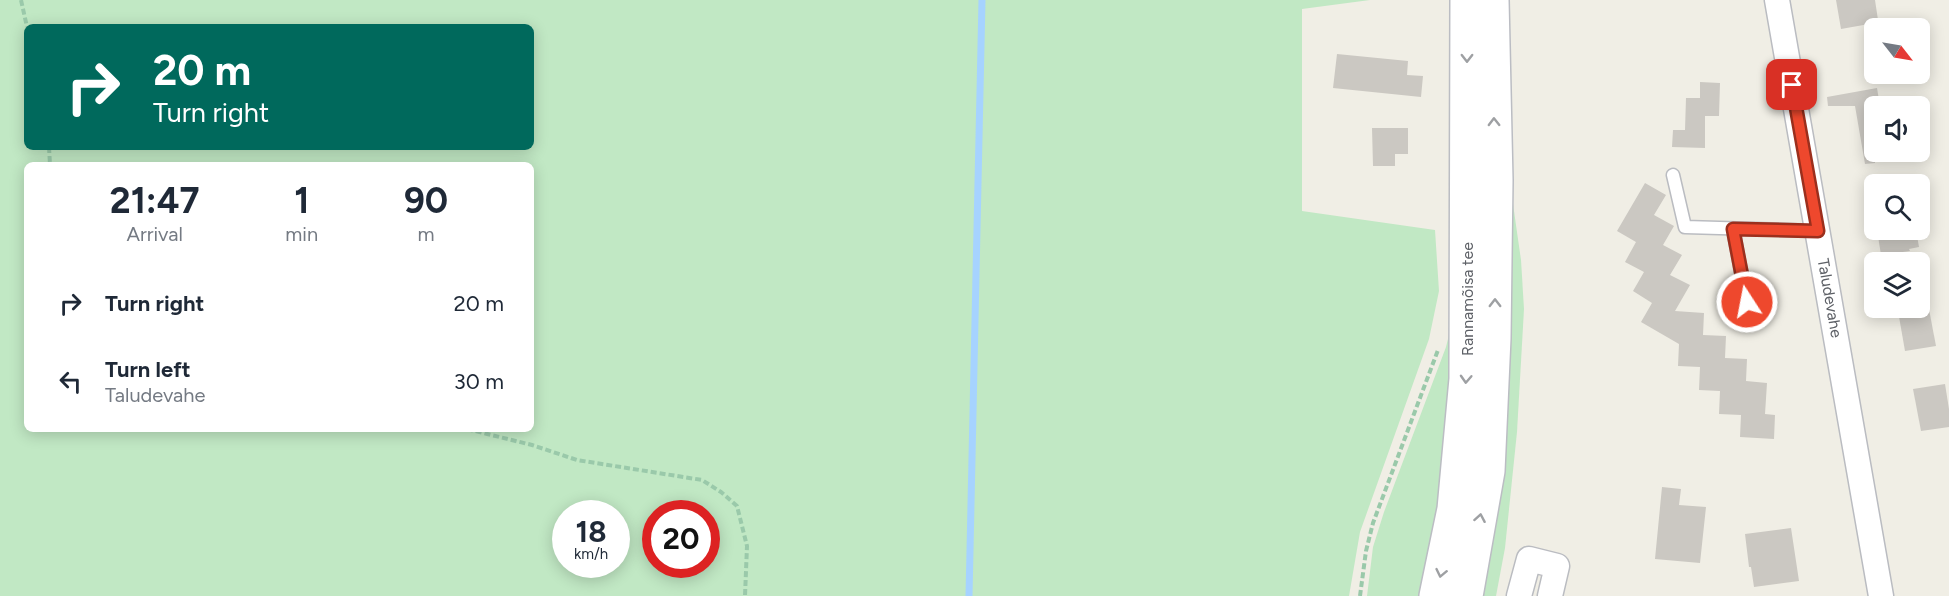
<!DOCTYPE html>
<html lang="en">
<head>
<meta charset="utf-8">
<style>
	:root { --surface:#fff; --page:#f6f6f7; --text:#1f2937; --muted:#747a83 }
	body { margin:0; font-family:Figtree,sans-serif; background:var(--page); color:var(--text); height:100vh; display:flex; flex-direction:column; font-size:22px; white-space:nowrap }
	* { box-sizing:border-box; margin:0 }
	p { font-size:20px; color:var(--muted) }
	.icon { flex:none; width:33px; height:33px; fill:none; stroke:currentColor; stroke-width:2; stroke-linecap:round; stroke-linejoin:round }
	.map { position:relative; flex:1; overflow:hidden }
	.panel { position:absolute; left:24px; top:162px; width:510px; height:270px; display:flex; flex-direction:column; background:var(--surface); border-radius:9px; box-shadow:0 3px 15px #0003 }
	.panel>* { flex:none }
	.hud { position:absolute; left:24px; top:24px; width:510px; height:126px; border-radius:9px; box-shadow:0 3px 15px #0003; background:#00695c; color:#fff; overflow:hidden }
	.needle { width:39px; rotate:121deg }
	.fabs { position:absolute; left:1864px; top:18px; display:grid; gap:12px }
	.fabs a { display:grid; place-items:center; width:66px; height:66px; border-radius:9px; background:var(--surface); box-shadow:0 3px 15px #0003; font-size:30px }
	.speed { position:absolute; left:552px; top:500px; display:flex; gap:12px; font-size:30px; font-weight:700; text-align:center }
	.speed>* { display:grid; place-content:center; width:78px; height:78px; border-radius:50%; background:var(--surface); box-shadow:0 3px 15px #0003; line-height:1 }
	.speed small { font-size:15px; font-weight:400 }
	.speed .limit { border:9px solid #d22; background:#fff; color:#111 }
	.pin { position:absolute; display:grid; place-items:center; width:51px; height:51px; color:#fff; margin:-26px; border-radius:12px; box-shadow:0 3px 9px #0006 }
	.me { position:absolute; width:66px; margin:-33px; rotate:349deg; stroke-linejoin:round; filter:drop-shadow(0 0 4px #0008) }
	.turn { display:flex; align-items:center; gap:21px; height:126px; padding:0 30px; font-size:27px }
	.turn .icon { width:78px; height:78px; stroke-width:2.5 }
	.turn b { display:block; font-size:42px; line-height:51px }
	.eta { display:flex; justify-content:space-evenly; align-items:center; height:102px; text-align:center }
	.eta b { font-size:36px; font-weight:700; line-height:42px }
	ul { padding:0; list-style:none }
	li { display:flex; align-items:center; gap:18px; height:78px; padding:0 30px }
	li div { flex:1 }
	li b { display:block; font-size:22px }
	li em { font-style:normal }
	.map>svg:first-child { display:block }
</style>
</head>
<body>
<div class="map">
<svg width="1949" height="596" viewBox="0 0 1949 596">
	<rect width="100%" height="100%" fill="#f0eee5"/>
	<g fill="#c1e8c4" fill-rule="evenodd">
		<path d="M0,0H1370L1302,9V211L1435,230L1439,291L1429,339L1360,532L1349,596H0ZM27,27H531V147H27ZM27,165H531V429H27ZM566,513H616V564H566ZM656,513H706V564H656Z"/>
		<path d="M1509,176L1521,260L1524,309L1517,432L1505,548L1496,596H1478Z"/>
		<path d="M1455,311L1443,475L1430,554L1419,596H1367L1373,547L1384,512L1446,347Z"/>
	</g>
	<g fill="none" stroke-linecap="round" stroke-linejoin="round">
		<path stroke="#a6d3ff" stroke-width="7" d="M969,596L982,0"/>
	</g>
	<g fill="#cbc8c2">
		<path d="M1836,0H1875L1878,20L1869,21V24L1841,29Z"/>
		<path d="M1337,54L1408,61L1407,75L1423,76L1421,97L1333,88Z"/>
		<path d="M1700,82L1720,83L1719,116H1705V148L1672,147L1673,130H1685L1686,98H1700Z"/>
		<path d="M1877,88L1880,106H1875V163L1865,164L1855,106H1828L1827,97Z"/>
		<path d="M1372,128H1408V154H1395V166H1373Z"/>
		<path d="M1645,183L1666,195L1654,215L1674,226L1663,245L1682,255L1670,275L1690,285L1675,311L1704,313L1703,335L1726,336L1725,358L1747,359L1746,381L1767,383L1765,414L1775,415L1774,439L1740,437L1741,415L1719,414L1720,391L1699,390L1700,367L1678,366L1679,344L1641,322L1652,303L1633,291L1644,272L1625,262L1636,242L1617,231Z"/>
		<path d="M1877,230H1916L1919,247L1909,249L1910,251L1881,255Z"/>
		<path d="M1928,304L1936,346L1905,351L1898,311Z"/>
		<path d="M1945,384L1949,409V427L1921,431L1913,389Z"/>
		<path d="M1662,487L1681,489L1679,505L1706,507L1700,563L1655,559Z"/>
		<path d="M1791,528L1799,581L1754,587L1751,567H1749L1745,534Z"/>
	</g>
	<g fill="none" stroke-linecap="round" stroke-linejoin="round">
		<defs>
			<g id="lane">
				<path d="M1673,175L1685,227L1818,231"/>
				<path d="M1733,229L1750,319"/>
			</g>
			<g id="street">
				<path d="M1777,0L1881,596"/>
				<path d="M1519,596L1529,559L1557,566L1550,596"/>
			</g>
			<g id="secondary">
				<path d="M1436,596L1454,509L1466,379L1467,0"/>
				<path d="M1466,596L1488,471L1494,338L1496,180L1492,0"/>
			</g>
		</defs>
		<use href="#lane" stroke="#babcc1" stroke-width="15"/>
		<use href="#street" stroke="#babcc1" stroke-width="27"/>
		<use href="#secondary" stroke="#bbbdc3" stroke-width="36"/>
		<g stroke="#9ac9aa" stroke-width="4" stroke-dasharray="6 3" stroke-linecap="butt">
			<path d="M21,0L27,27"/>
			<path d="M49,147L50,165"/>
			<path d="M380,429H391"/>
			<path d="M467,429L532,445L577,460L702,480L721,492L737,506L747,546L745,596"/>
			<path d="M1360,596L1366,551L1373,523L1438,350"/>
		</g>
		<use href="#lane" stroke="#fff" stroke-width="12"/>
		<use href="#street" stroke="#fff" stroke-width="24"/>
		<use href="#secondary" stroke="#fff" stroke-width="33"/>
	</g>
	<defs><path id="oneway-chevron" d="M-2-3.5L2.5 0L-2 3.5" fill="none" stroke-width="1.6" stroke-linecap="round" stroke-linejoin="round" transform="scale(1.5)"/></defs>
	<g stroke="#9ea0a3">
		<use href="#oneway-chevron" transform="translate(1467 58) rotate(90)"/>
		<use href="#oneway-chevron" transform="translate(1494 122) rotate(-91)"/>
		<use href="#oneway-chevron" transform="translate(1495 303) rotate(-90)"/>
		<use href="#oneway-chevron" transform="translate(1466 379) rotate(93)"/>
		<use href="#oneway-chevron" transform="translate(1480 518) rotate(-80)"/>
		<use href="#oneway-chevron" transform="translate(1441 573) rotate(102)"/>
	</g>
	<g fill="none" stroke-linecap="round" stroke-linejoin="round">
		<defs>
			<path id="route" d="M1747,302L1733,229L1818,231L1792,85"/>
		</defs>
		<use href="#route" stroke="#9b2f1d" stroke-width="15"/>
		<use href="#route" stroke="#ee482d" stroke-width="10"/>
	</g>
	<g text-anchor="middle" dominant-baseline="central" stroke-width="4.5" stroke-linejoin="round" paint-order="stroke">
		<g font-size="16" fill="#5d6066" stroke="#fff">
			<text transform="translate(1830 298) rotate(80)">Taludevahe</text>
			<text transform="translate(1467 299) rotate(-90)">Rannamõisa tee</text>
		</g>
	</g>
</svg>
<div class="fabs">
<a><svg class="needle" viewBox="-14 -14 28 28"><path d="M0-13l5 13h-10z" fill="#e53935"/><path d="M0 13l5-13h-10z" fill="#747a83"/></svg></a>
<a><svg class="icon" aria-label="sound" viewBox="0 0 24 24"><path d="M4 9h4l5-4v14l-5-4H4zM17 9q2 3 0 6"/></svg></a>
<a><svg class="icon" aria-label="search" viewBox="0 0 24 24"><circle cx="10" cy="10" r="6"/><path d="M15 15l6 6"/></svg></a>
<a><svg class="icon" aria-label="layers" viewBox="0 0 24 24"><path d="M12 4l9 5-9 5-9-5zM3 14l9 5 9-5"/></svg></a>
</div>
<div class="speed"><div>18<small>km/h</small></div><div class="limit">20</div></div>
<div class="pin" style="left:1792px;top:85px;background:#d93025"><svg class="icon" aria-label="arrive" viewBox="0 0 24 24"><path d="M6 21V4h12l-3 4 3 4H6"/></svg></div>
<svg class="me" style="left:1747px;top:302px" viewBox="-20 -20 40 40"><circle r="17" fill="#ee482d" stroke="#fff" stroke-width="3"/><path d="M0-11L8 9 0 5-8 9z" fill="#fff"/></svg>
<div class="hud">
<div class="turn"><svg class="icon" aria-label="right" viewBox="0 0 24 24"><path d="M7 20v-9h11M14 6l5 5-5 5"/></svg><div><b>20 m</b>Turn right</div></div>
</div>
<section class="panel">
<div class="eta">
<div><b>21:47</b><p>Arrival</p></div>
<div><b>1</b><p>min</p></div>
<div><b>90</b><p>m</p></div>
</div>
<ul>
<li><svg class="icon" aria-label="right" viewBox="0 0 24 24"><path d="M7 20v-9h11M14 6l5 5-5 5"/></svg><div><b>Turn right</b></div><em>20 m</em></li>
<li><svg class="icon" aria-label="left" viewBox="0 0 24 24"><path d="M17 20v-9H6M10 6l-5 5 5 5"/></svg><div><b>Turn left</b><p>Taludevahe</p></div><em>30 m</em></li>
</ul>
</section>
</div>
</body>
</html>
